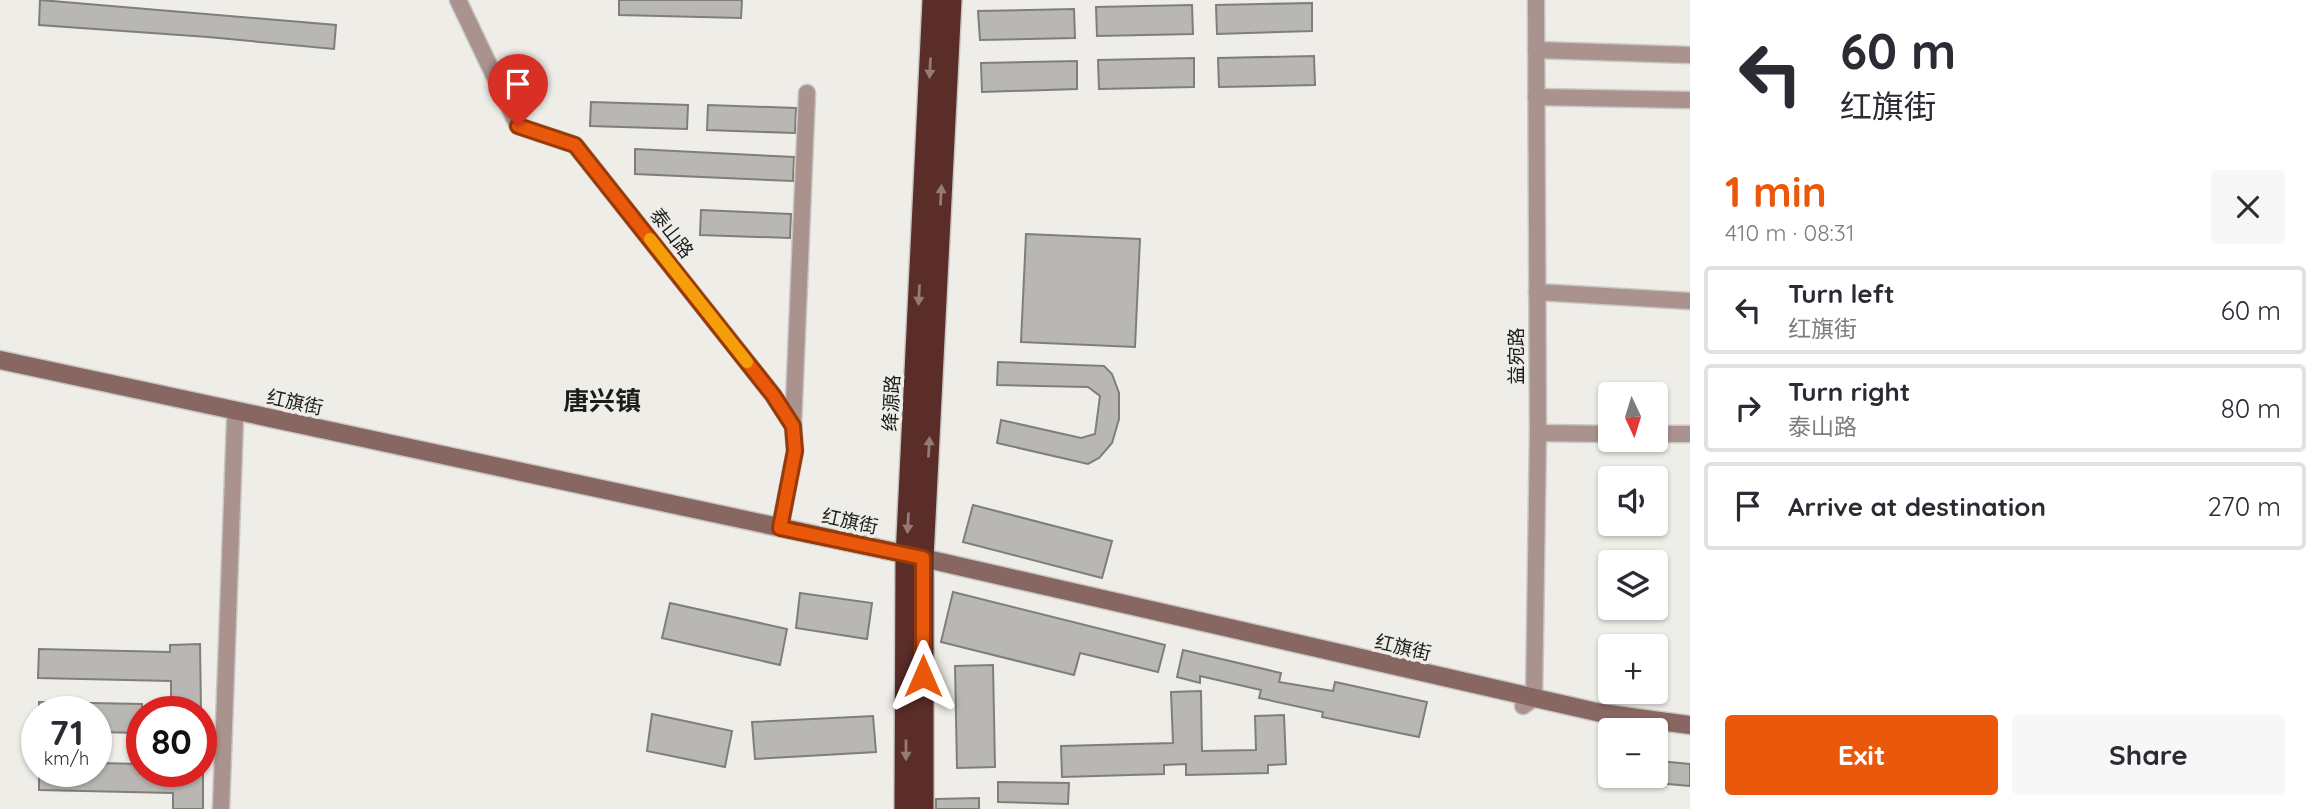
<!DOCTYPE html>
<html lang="en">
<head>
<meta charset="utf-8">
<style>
	:root { --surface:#fff; --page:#f7f7f7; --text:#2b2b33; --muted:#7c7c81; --line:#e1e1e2; --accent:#ea580c }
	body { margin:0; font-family:Quicksand,"Noto Sans SC",sans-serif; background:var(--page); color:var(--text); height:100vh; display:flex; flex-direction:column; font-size:26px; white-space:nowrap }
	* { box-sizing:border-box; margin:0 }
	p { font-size:23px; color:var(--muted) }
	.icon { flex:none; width:38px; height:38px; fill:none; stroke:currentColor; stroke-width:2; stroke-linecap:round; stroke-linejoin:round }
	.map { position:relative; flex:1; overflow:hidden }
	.panel { display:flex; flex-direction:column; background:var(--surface); width:630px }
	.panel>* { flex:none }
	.guide { background:#fff; color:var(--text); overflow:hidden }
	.needle { width:46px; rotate:176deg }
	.controls { position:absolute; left:1598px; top:382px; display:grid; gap:14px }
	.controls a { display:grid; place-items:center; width:70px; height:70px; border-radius:7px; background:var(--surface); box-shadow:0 2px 5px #0004; font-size:35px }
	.speed { position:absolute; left:21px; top:696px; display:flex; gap:14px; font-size:35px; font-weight:700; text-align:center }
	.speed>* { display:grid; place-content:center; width:91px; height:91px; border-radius:50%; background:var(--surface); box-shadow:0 2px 5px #0004; line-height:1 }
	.speed small { font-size:18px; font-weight:400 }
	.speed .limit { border:10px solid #d22; background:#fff; color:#111 }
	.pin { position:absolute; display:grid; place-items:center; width:60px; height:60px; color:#fff; margin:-72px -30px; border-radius:50% 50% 50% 0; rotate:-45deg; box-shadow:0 0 7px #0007 }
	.pin .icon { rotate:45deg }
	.me { position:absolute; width:77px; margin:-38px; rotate:0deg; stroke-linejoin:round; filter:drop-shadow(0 0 5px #0008) }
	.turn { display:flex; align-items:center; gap:24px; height:147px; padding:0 35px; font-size:32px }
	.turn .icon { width:91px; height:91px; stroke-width:2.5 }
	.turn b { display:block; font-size:49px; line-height:60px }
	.round { display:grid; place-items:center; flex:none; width:74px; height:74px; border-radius:7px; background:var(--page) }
	.summary { display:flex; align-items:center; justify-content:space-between; height:119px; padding:0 35px }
	h1 { font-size:42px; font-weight:800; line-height:52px; color:var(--accent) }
	.primary-button { display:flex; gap:14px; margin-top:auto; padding:14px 35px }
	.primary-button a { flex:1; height:80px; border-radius:7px; background:var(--accent); color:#fff; font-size:28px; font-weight:800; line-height:80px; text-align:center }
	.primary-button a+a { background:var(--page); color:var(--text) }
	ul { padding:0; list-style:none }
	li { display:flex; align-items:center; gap:21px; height:88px; margin:0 14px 10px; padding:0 21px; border:4px solid var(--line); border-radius:7px }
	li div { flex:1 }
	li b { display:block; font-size:26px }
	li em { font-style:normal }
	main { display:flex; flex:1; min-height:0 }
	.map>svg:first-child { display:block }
</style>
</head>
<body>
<main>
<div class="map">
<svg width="1690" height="809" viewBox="0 0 1690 809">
	<rect width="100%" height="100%" fill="#eeede8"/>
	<g fill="#b8b7b3" stroke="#7f7e7a" stroke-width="2">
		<path d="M40,0L336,25L334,49L208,37L39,25Z"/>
		<path d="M619,0H742L741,18L619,15Z"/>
		<path d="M1312,3V31L1217,34L1216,5Z"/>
		<path d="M1192,5L1193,34L1097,36L1096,7Z"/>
		<path d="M1074,9L1075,38L980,40L978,11Z"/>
		<path d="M1314,56L1315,85L1219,87L1218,58Z"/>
		<path d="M1194,58V87L1099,89L1098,60Z"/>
		<path d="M1077,61V89L982,92L981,63Z"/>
		<path d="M591,102L688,105L687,129L590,126Z"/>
		<path d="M708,105L796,108L795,133L707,130Z"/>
		<path d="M635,149L794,157L793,181L635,174Z"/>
		<path d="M701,210L791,214L790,238L700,235Z"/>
		<path d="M1026,234L1140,239L1135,347L1021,342Z"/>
		<path d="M998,362L1104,366L1112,374L1119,393V419L1112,443L1099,458L1088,464L997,443L1001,420L1081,438L1095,434L1100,396L1088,387L997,385Z"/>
		<path d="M973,505L1112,541L1102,578L963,542Z"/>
		<path d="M953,592L1165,645L1158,672L1080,653L1074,675L941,642Z"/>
		<path d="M800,593L872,603L867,639L796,628Z"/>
		<path d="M670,603L787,629L780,665L662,638Z"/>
		<path d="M200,644L201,712H171V681L38,678L39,649L170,652V645Z"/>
		<path d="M1183,650L1281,673L1279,682L1333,691L1335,682L1427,702L1419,737L1322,717L1323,712L1259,698L1261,690L1200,676V683L1177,677Z"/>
		<path d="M993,665L995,767L957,768L955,666Z"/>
		<path d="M1201,691L1202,751L1256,750L1255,716L1284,715L1286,764L1268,765V773L1186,775V764L1164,765V774L1062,777L1061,746L1173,743L1171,692Z"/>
		<path d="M39,702L142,704V733L96,732V712H39Z"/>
		<path d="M652,714L732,731L725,767L647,751Z"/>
		<path d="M873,716L876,752L755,759L752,722Z"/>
		<path d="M1659,761L1690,764V786L1657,783Z"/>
		<path d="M96,763L142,764V772H203V809H173V793L39,790V772H96Z"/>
		<path d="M998,782L1069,783L1068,804L998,802Z"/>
		<path d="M979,798V809H936V799Z"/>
	</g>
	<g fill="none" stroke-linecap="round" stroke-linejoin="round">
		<defs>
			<g id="street">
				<path d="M458,0L518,126L575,145L773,395L793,426L795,451L780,528"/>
				<path d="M1536,50L1690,55"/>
				<path d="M1536,97L1690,100"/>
				<path d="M1537,292L1690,301"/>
				<path d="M793,426L807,93"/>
				<path d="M1538,433L1610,434"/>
				<path d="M1656,434H1690"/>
				<path d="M1523,706L1534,698L1538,433L1536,0"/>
				<path d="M221,809L235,421"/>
			</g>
			<path id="secondary" d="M0,360L923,558L1601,713L1690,725"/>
			<g id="highway">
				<path d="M905,809L906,558L933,0"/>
				<path d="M923,809V558L951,0"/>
			</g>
		</defs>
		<use href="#street" stroke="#c8c7c3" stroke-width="19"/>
		<use href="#secondary" stroke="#c8c7c3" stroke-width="21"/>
		<use href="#highway" stroke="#c8c7c3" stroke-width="24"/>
		<use href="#street" stroke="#aa928e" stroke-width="16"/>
		<use href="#secondary" stroke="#886661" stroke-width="18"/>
		<use href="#highway" stroke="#5a2d28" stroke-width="21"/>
	</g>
	<defs><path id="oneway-solid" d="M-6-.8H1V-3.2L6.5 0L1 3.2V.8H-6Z" transform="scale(1.75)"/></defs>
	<g fill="#957a75">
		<use href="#oneway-solid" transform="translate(930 68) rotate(93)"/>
		<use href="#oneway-solid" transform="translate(941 195) rotate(-87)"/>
		<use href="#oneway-solid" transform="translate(919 295) rotate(93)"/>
		<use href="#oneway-solid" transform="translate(929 447) rotate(-87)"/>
		<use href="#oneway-solid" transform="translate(908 523) rotate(93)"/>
		<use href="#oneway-solid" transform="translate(906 750) rotate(90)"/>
	</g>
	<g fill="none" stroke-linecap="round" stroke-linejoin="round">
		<defs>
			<path id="route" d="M518,126L575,145L773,395L793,426L795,451L780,528L923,558V676"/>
		</defs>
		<use href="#route" stroke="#983908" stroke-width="18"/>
		<use href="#route" stroke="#ea580c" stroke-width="12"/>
		<path stroke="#f59e0b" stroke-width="12" d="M650,239L747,362"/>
	</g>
	<g text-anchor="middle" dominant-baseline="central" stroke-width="7" stroke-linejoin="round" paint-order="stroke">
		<g font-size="19" fill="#1c1c1a" stroke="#eeede8">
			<text transform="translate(672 233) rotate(52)">泰山路</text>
			<text transform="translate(1516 356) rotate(-90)">益宛路</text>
			<text transform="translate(295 402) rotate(12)">红旗街</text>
			<text transform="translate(891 403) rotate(-87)">绛源路</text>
			<text transform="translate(850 521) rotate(12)">红旗街</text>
			<text transform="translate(1403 647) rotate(13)">红旗街</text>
		</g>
		<g font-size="26" font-weight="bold" fill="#1c1c1a" stroke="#eeede8">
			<text x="602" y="400">唐兴镇</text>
		</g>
	</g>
</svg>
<div class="controls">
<a><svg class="needle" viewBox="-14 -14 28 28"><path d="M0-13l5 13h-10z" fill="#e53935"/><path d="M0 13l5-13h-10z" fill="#7c7c81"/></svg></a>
<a><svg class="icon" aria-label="sound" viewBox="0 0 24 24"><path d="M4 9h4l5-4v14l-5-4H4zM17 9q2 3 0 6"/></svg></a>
<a><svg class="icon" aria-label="layers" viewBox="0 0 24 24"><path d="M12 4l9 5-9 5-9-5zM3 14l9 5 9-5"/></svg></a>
<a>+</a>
<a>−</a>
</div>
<div class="speed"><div>71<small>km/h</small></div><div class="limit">80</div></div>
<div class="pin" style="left:518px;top:126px;background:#d93025"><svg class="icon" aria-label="arrive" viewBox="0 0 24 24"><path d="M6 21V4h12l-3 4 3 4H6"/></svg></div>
<svg class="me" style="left:923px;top:676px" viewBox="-20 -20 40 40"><path d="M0-17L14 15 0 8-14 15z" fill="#ea580c" stroke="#fff" stroke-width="4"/></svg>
</div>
<section class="panel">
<div class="guide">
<div class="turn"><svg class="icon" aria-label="left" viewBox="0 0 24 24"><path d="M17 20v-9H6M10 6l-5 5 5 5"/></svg><div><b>60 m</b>红旗街</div></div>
</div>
<div class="summary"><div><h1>1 min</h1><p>410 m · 08:31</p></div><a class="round"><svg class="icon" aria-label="close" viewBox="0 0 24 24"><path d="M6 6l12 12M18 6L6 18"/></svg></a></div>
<ul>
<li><svg class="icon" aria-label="left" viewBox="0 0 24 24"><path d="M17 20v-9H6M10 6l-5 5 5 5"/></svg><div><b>Turn left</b><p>红旗街</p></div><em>60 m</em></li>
<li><svg class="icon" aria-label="right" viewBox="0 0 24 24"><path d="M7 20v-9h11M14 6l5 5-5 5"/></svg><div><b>Turn right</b><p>泰山路</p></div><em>80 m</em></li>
<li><svg class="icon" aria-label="arrive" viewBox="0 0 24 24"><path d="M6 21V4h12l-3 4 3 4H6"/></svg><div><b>Arrive at destination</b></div><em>270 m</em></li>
</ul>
<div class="primary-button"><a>Exit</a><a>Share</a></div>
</section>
</main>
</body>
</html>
